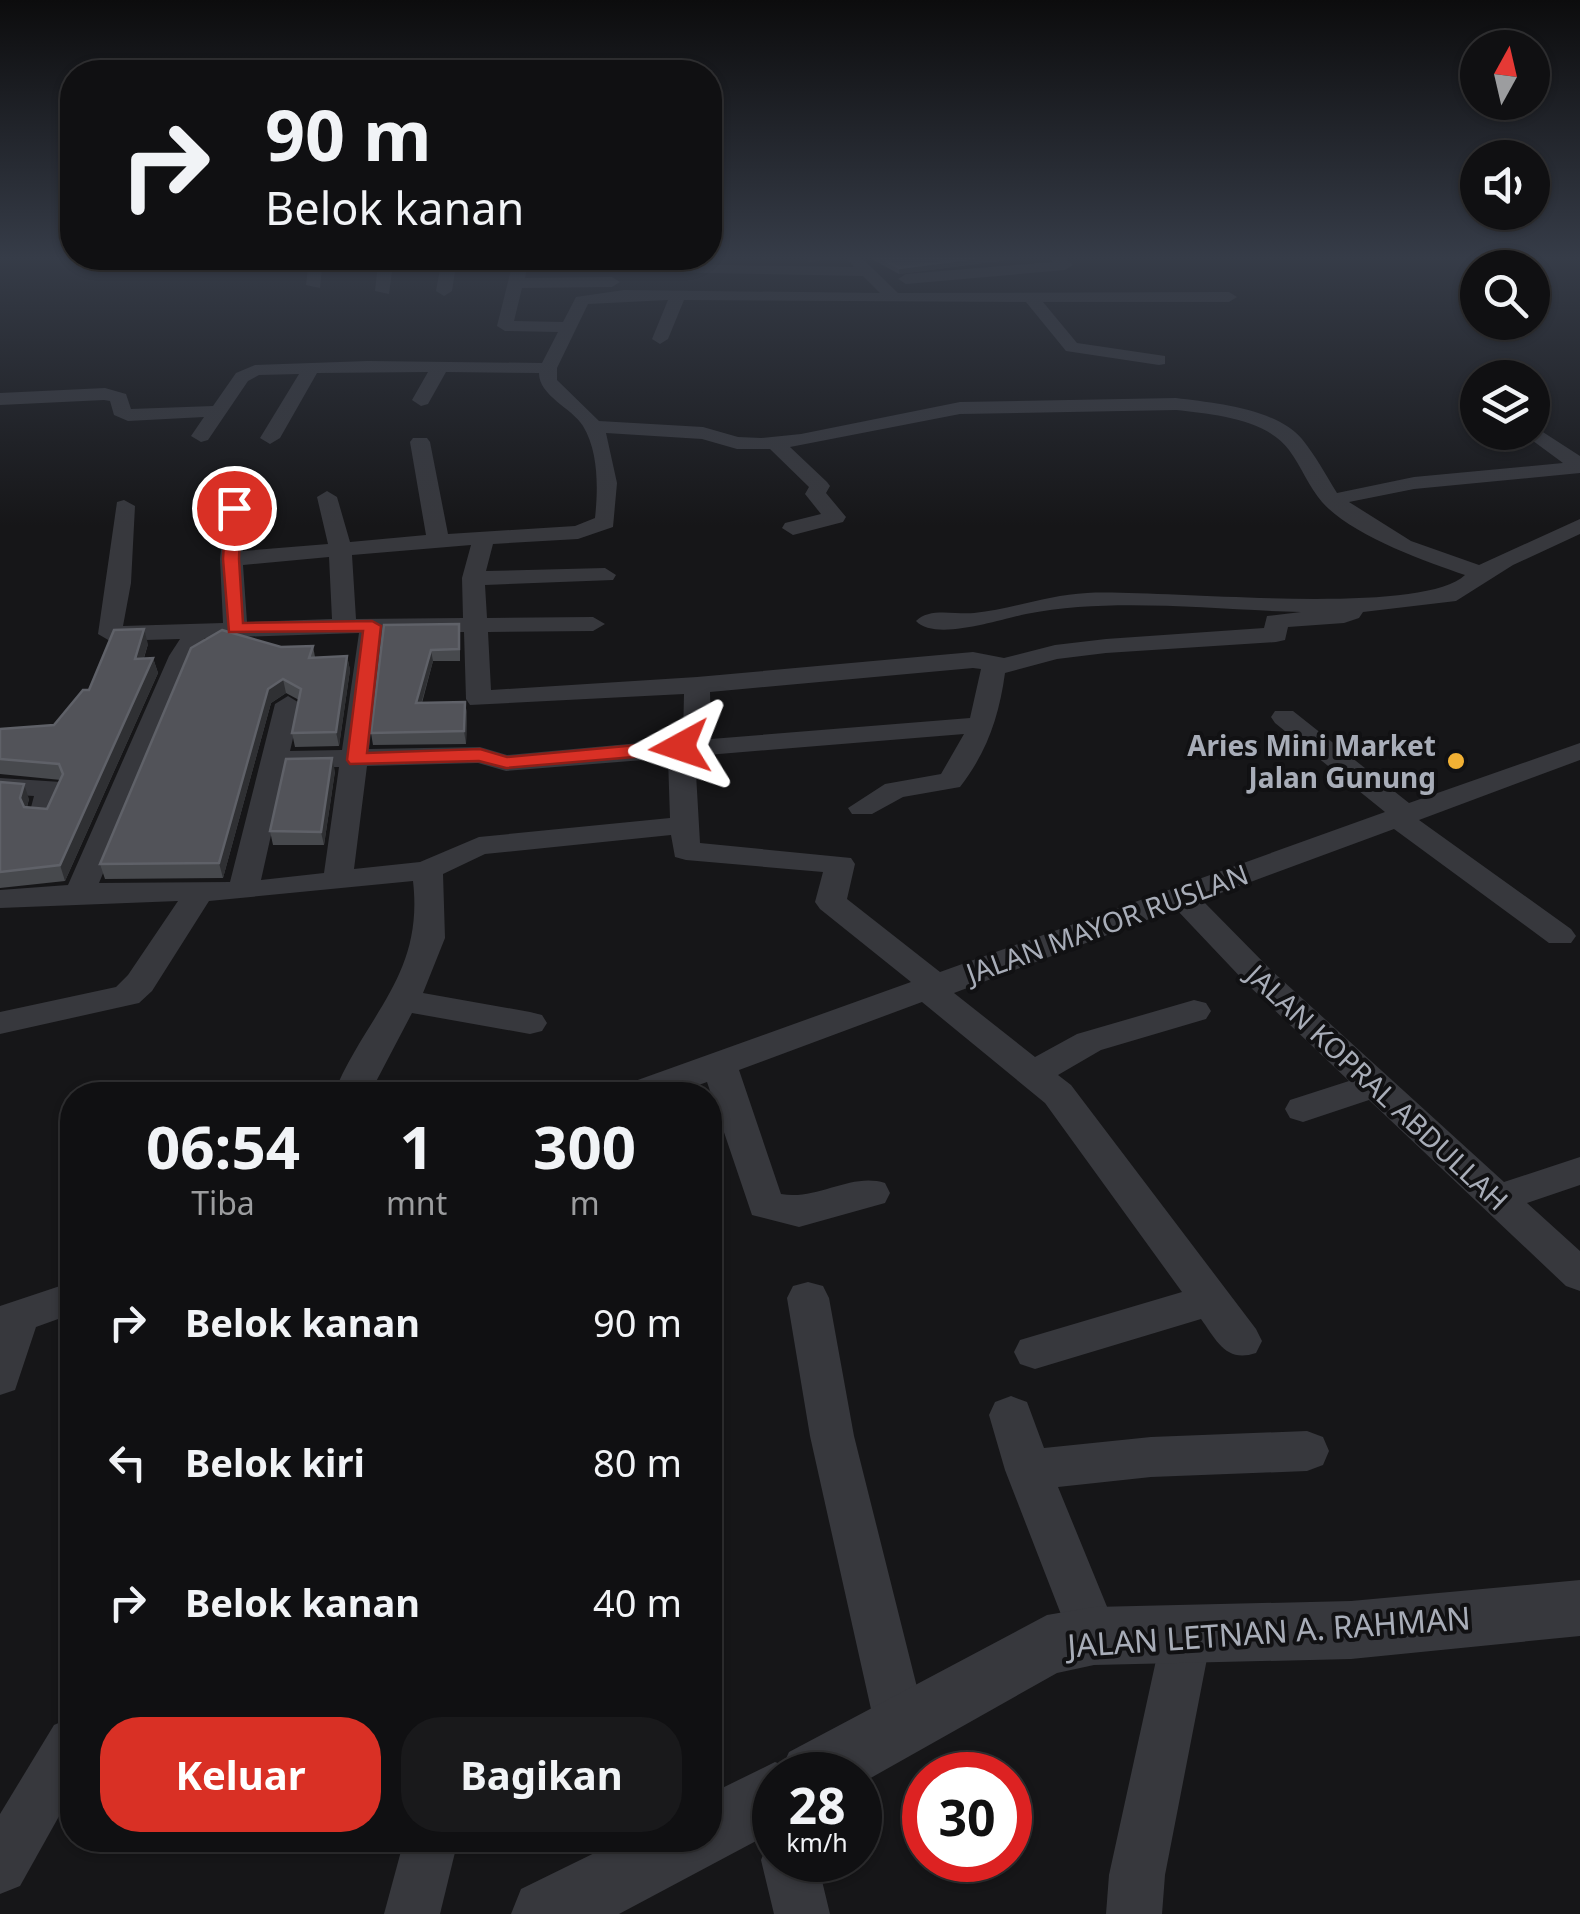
<!DOCTYPE html>
<html lang="id">
<head>
<meta charset="utf-8">
<style>
	:root { --surface:#101012; --page:#19191b; --text:#f1f3f6; --muted:#9c9d9f; --line:#303032; --accent:#d93025 }
	body { margin:0; font-family:"Noto Sans",sans-serif; background:var(--page); color:var(--text); height:100vh; display:flex; flex-direction:column; font-size:38px; white-space:nowrap }
	* { box-sizing:border-box; margin:0 }
	p { font-size:32px; color:var(--muted) }
	.icon { flex:none; width:55px; height:55px; fill:none; stroke:currentColor; stroke-width:2; stroke-linecap:round; stroke-linejoin:round }
	.map { position:relative; flex:1; overflow:hidden }
	.sheet { position:absolute; left:60px; top:1082px; width:662px; height:770px; display:flex; flex-direction:column; background:var(--surface); border-radius:40px; box-shadow:0 2px 8px #0004,0 0 0 2px var(--line) }
	.sheet>* { flex:none }
	.top-card { position:absolute; left:60px; top:60px; width:662px; height:210px; border-radius:40px; box-shadow:0 2px 8px #0004,0 0 0 2px var(--line); background:#101012; color:var(--text); overflow:hidden }
	.needle { width:65px; rotate:8deg }
	.fabs { position:absolute; left:1460px; top:30px; display:grid; gap:20px }
	.fabs a { display:grid; place-items:center; width:90px; height:90px; border-radius:50%; background:var(--surface); box-shadow:0 2px 8px #0004,0 0 0 2px var(--line); font-size:50px }
	.speed { position:absolute; left:752px; top:1752px; display:flex; gap:20px; font-size:50px; font-weight:700; text-align:center }
	.speed>* { display:grid; place-content:center; width:130px; height:130px; border-radius:50%; background:var(--surface); box-shadow:0 2px 8px #0004,0 0 0 2px var(--line); line-height:1 }
	.speed small { font-size:25px; font-weight:400 }
	.speed .limit { border:15px solid #d22; background:#fff; color:#111 }
	.pin { position:absolute; display:grid; place-items:center; width:85px; height:85px; color:#fff; margin:-42px; border:5px solid #fff; border-radius:50%; box-shadow:0 2px 10px #0007 }
	.me { position:absolute; width:110px; margin:-55px; rotate:265deg; stroke-linejoin:round; filter:drop-shadow(0 0 8px #0008) }
	.turn { display:flex; align-items:center; gap:35px; height:210px; padding:0 40px; font-size:45px }
	.turn .icon { width:130px; height:130px; stroke-width:2.5 }
	.turn b { display:block; font-size:70px; line-height:85px }
	.eta { display:flex; justify-content:space-evenly; align-items:center; height:170px; text-align:center }
	.eta b { font-size:60px; font-weight:700; line-height:70px }
	.action { display:flex; gap:20px; margin-top:auto; padding:20px 40px }
	.action a { flex:1; height:115px; border-radius:40px; background:var(--accent); color:#fff; font-size:40px; font-weight:700; line-height:115px; text-align:center }
	.action a+a { background:var(--page); color:var(--text) }
	ul { padding:0; list-style:none }
	li { display:flex; align-items:center; gap:30px; height:140px; padding:0 40px }
	li div { flex:1 }
	li b { display:block; font-size:38px }
	li em { font-style:normal }
	.map>svg:first-child { display:block }
</style>
</head>
<body>
<div class="map">
<svg width="1580" height="1914" viewBox="0 0 1580 1914">
	<rect width="100%" height="100%" fill="#161618"/>
	<g fill="none" stroke-linecap="round" stroke-linejoin="round">
		<g fill="#37383d" fill-rule="evenodd">
			<path d="M407,258L393,263L389,294L375,291L378,264L322,267L320,288L306,285L309,260Z"/>
			<path d="M442,258H457L452,291L444,296L436,291Z"/>
			<path d="M514,258H529L525,278L612,277L620,282L612,287L522,288L514,321L563,322L576,297L624,290L880,293L863,276L652,272V266L657,264L854,267L846,258H862L898,293L1229,292L1237,297L1229,302H1043L1077,343L1165,356V364L1159,365L1066,351L1026,302L684,300L668,339L660,344L652,339L668,300L588,304L557,368V380L599,421L703,427L738,437L761,438L801,434L960,402L1176,398C1215,403 1275,408 1302,439C1315,455 1326,475 1337,493L1414,477L1563,463L1525,435L1523,432H1532V425L1580,456V473L1414,489L1349,502L1411,541L1479,565L1580,519V534L1513,565L1456,601L1363,612L1359,618L1344,623L1288,627L1285,640L1276,642L1106,653L1057,659L1005,673C999,717 987,752 960,787L903,797L872,814H852L848,808L885,784L941,774L964,734L695,756L700,843L851,858L855,864L847,899L940,972L1385,812L1275,723L1271,717L1275,711H1293L1409,803L1580,743V760L1419,820L1571,929L1576,936L1571,943H1549L1394,829L1202,900L1271,970L1504,1182L1580,1157V1185L1527,1203L1580,1251V1291L1566,1286L1369,1100L1303,1122L1290,1118L1285,1109L1290,1100L1349,1081L1247,984L1176,909L954,993L1035,1057L1077,1034L1194,1000L1206,1003L1211,1011L1206,1019L1101,1050L1058,1075L1071,1085L1256,1329L1262,1341L1256,1353C1226,1363 1217,1341 1201,1319L1035,1369L1020,1364L1014,1352L1020,1340L1182,1292L1045,1103L922,1002L739,1070L781,1194C817,1201 851,1172 885,1183L890,1193L885,1203L799,1227L752,1215L707,1082L671,1095H616L621,1086L911,982L820,909L815,902L823,872L686,860L675,857L671,835L485,854L443,874L445,938L423,993L530,1012L542,1015L547,1023L542,1031L530,1034L412,1013L369,1095H333C366,1014 424,976 413,881L209,901L152,991L139,1003L0,1034V1012L116,987L128,975L178,901L0,908V890L68,885L169,656L180,639L110,641L98,634L117,502L124,500L135,506L131,583L123,626L223,623L220,559L226,503H242L245,508L243,551L328,544L317,497L327,491L337,497L350,542L426,535L410,442L413,438H427L430,442L448,534L575,526L595,518C598,490 599,452 583,426C572,408 539,396 539,373L446,372L428,404L421,406L412,400L428,372L317,373L280,438L270,444L260,438L299,374L259,375L248,381L208,440L201,442L191,436L204,417L128,421L114,415L110,401L104,400L0,405V393L105,388L126,394L131,409L213,406L236,373L255,365L368,361L542,363L558,332L505,331L497,326ZM1176,410C1212,414 1267,419 1289,450C1301,466 1309,487 1322,502C1351,535 1424,561 1465,575C1419,618 1161,589 1087,593C1048,595 1012,609 974,613C956,615 929,607 916,621C935,642 1001,619 1026,614C1115,597 1212,610 1301,612L1267,616L1264,628L1106,639L1055,645L1004,658L973,652L697,677L491,690L488,632L593,631L605,624L593,617L487,618L485,585L613,580L616,575L605,568L486,571L493,544L578,539L613,527L617,483L606,433L702,439L737,449H770L809,487L805,494L821,514L785,523L782,528L793,535L843,522L846,517L826,493L830,486L827,482L790,447L960,414ZM471,545L462,578L463,618L356,619L352,555ZM329,557L332,619L247,622L243,565ZM464,632L466,699L470,705L684,694L683,739L507,755L480,747L369,749L383,633ZM359,633L342,750L290,751L301,704L288,696L275,704L230,882L99,883L193,656L205,638ZM973,668L981,669L970,718L711,739L710,692ZM668,758L670,818L479,837L420,862L354,869L367,766L478,763L506,771ZM339,767L324,873L261,880L286,768Z"/>
			<path d="M1051,258H1066L1073,265L1065,270L906,284L898,279L906,274L1052,262Z"/>
			<path d="M0,778L61,782L65,788L53,821H33L29,815L34,796L0,794Z"/>
			<path d="M72,1282V1314L36,1327L15,1390L0,1395V1306Z"/>
			<path d="M808,1282L823,1286L829,1298L854,1436L927,1727L919,1745L901,1753L883,1745L875,1727L810,1436L787,1298L793,1286Z"/>
			<path d="M1011,1396L1027,1402L1044,1448L1151,1437L1307,1431L1323,1437L1329,1451L1323,1465L1307,1471L1151,1477L1058,1487L1119,1636L1112,1653L1094,1660L1076,1653L1005,1470L989,1415L995,1402Z"/>
			<path d="M1187,1609L1204,1616L1212,1633L1165,1875L1162,1914H1106L1109,1875L1162,1633L1170,1616Z"/>
			<path d="M72,1717V1793L20,1886L0,1894V1814L54,1725Z"/>
			<path d="M775,1838V1860H817L830,1914H774L761,1860L769,1840Z"/>
			<path d="M404,1840H458L440,1914H384Z"/>
		</g>
		<path fill="#37383d" fill-rule="evenodd" d="M1580,1580V1636L1351,1659L1094,1665L1057,1673L860,1784V1775H775V1831L619,1914H511L521,1889L621,1840H710V1794L775,1762L783,1765L789,1752L1047,1615L1094,1607L1351,1601Z"/>
	</g>
	<g fill="#47494d">
		<path d="M870,258H1021L899,274Z"/>
		<path d="M384,625L460,636V661H433L422,703L465,702L467,714L466,744L373,745L371,733Z"/>
		<path d="M148,644L144,658H153L158,673L65,881L0,888V782L29,799L27,807L47,809L61,780L0,774V729L54,725L89,690Z"/>
		<path d="M313,646L315,657L347,656L350,670L339,746L295,747L292,733L299,700L286,693L271,703L223,878L105,879L100,864L281,647Z"/>
		<path d="M335,771L324,845H273L270,831Z"/>
	</g>
	<g fill="#2f3033">
		<path d="M808,258H839V259L808,262Z"/>
		<path d="M976,258H1021L899,274V268Z"/>
		<path d="M144,629L148,644L139,673L135,659Z"/>
		<path d="M431,650L433,661L418,715L416,703Z"/>
		<path d="M347,656L350,670L339,746L336,732Z"/>
		<path d="M153,658L158,673L65,881L60,865Z"/>
		<path d="M283,679L286,693L271,703L223,878L219,863L268,689Z"/>
		<path d="M465,702L467,714L466,744L464,731Z"/>
		<path d="M332,758L335,771L324,845L321,832Z"/>
		<path d="M24,784L29,799L25,814L20,798Z"/>
	</g>
	<g fill="#525359" stroke="#5f6168" stroke-width="2.5">
		<path d="M881,258H976L899,268Z"/>
		<path d="M459,624V649L431,650L416,703L465,702L464,731L371,733L384,625Z"/>
		<path d="M144,629L135,659L153,658L60,865L0,872V782L24,784L20,798L24,807L47,809L63,774L59,764L0,759V729L54,725L83,690H89L114,630Z"/>
		<path d="M222,630L281,647L313,646L309,658L347,656L336,732L292,733L301,689L283,679L268,689L219,863L100,864L191,648Z"/>
		<path d="M332,758L321,832L270,831L286,759Z"/>
	</g>
	<linearGradient id="sky" x2="0" y2="1"><stop stop-color="#0c0c0d"/><stop offset="0.49" stop-color="#363c48"/><stop offset="1" stop-color="#363c48" stop-opacity="0"/></linearGradient>
	<rect width="1580" height="526" fill="url(#sky)"/>
	<path fill="#d93025" stroke="#8d1f18" stroke-width="2.5" d="M234,504L241,508L239,559L243,623L372,621L381,626L367,753L480,749L507,757L680,741L690,747L680,753L506,768L479,761L350,764L347,760L363,631L229,632L223,559L226,508Z"/>
	<circle fill="#f2b134" stroke="#111113" stroke-width="4" cx="1456" cy="761" r="10"/>
	<g text-anchor="middle" dominant-baseline="central" stroke-width="8" stroke-linejoin="round" paint-order="stroke">
		<g font-size="28" font-weight="bold" fill="#a8adb8" stroke="#111113" text-anchor="end">
			<text x="1436" y="745">Aries Mini Market<tspan x="1436" dy="32">Jalan Gunung</tspan></text>
		</g>
		<g font-size="28" fill="#a8adb8" stroke="#111113">
			<text transform="translate(1107 923) rotate(-20)">JALAN MAYOR RUSLAN</text>
			<text transform="translate(1378 1087) rotate(43)">JALAN KOPRAL ABDULLAH</text>
		</g>
		<g font-size="32" fill="#a8adb8" stroke="#111113">
			<text transform="translate(1269 1631) rotate(-4)">JALAN LETNAN A. RAHMAN</text>
		</g>
	</g>
</svg>
<div class="fabs">
<a><svg class="needle" viewBox="-14 -14 28 28"><path d="M0-13l5 13h-10z" fill="#e53935"/><path d="M0 13l5-13h-10z" fill="#9c9d9f"/></svg></a>
<a><svg class="icon" aria-label="sound" viewBox="0 0 24 24"><path d="M4 9h4l5-4v14l-5-4H4zM17 9q2 3 0 6"/></svg></a>
<a><svg class="icon" aria-label="search" viewBox="0 0 24 24"><circle cx="10" cy="10" r="6"/><path d="M15 15l6 6"/></svg></a>
<a><svg class="icon" aria-label="layers" viewBox="0 0 24 24"><path d="M12 4l9 5-9 5-9-5zM3 14l9 5 9-5"/></svg></a>
</div>
<div class="speed"><div>28<small>km/h</small></div><div class="limit">30</div></div>
<div class="pin" style="left:234px;top:508px;background:#d93025"><svg class="icon" aria-label="arrive" viewBox="0 0 24 24"><path d="M6 21V4h12l-3 4 3 4H6"/></svg></div>
<svg class="me" style="left:680px;top:747px" viewBox="-20 -20 40 40"><path d="M0-17L14 15 0 8-14 15z" fill="#d93025" stroke="#fff" stroke-width="4"/></svg>
<div class="top-card">
<div class="turn"><svg class="icon" aria-label="right" viewBox="0 0 24 24"><path d="M7 20v-9h11M14 6l5 5-5 5"/></svg><div><b>90 m</b>Belok kanan</div></div>
</div>
<section class="sheet">
<div class="eta">
<div><b>06:54</b><p>Tiba</p></div>
<div><b>1</b><p>mnt</p></div>
<div><b>300</b><p>m</p></div>
</div>
<ul>
<li><svg class="icon" aria-label="right" viewBox="0 0 24 24"><path d="M7 20v-9h11M14 6l5 5-5 5"/></svg><div><b>Belok kanan</b></div><em>90 m</em></li>
<li><svg class="icon" aria-label="left" viewBox="0 0 24 24"><path d="M17 20v-9H6M10 6l-5 5 5 5"/></svg><div><b>Belok kiri</b></div><em>80 m</em></li>
<li><svg class="icon" aria-label="right" viewBox="0 0 24 24"><path d="M7 20v-9h11M14 6l5 5-5 5"/></svg><div><b>Belok kanan</b></div><em>40 m</em></li>
</ul>
<div class="action"><a>Keluar</a><a>Bagikan</a></div>
</section>
</div>
</body>
</html>
